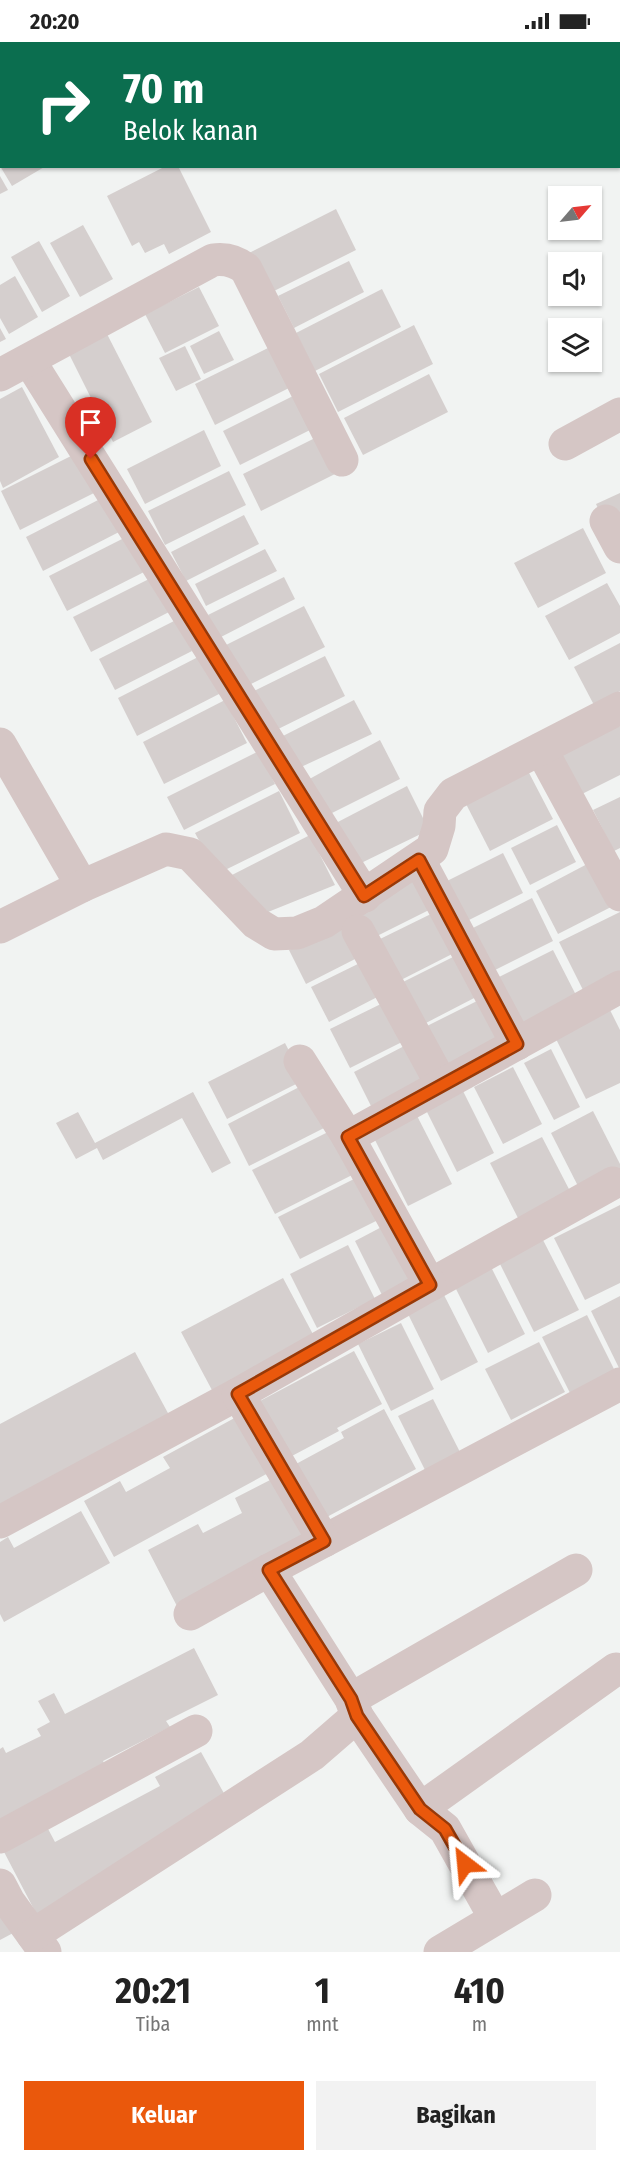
<!DOCTYPE html>
<html lang="id">
<head>
<meta charset="utf-8">
<style>
	:root { --surface:#fff; --page:#f2f2f2; --text:#222; --muted:#767676; --accent:#ea580c }
	body { margin:0; font-family:"Fira Sans Condensed",sans-serif; background:var(--page); color:var(--text); height:100vh; display:flex; flex-direction:column; font-size:22px; white-space:nowrap }
	* { box-sizing:border-box; margin:0 }
	p { font-size:20px; color:var(--muted) }
	.icon { flex:none; width:33px; height:33px; fill:none; stroke:currentColor; stroke-width:2; stroke-linecap:round; stroke-linejoin:round }
	.map { position:relative; height:1910px; overflow:hidden }
	.panel { display:flex; flex-direction:column; background:var(--surface); flex:1 }
	.panel>* { flex:none }
	.hud { position:absolute; left:0px; top:0px; width:621px; height:126px; box-shadow:0 2px 4px #0004; background:#0b6e4f; color:#fff; overflow:hidden }
	.needle { width:39px; rotate:62deg }
	.tools { position:absolute; left:548px; top:144px; display:grid; gap:12px }
	.tools a { display:grid; place-items:center; width:54px; height:54px; border-radius:0px; background:var(--surface); box-shadow:0 2px 4px #0004; font-size:30px }
	.pin { position:absolute; display:grid; place-items:center; width:51px; height:51px; color:#fff; margin:-62px -26px; border-radius:50% 50% 50% 0; rotate:-45deg; box-shadow:0 0 6px #0007 }
	.pin .icon { rotate:45deg }
	.me { position:absolute; width:66px; margin:-33px; rotate:331deg; stroke-linejoin:round; filter:drop-shadow(0 0 4px #0008) }
	.turn { display:flex; align-items:center; gap:21px; height:126px; padding:0 24px; font-size:27px }
	.turn .icon { width:78px; height:78px; stroke-width:2.5 }
	.turn b { display:block; font-size:42px; line-height:51px }
	.eta { display:flex; justify-content:space-evenly; align-items:center; height:102px; text-align:center }
	.eta b { font-size:36px; font-weight:700; line-height:42px }
	.primary-button { display:flex; gap:12px; margin-top:auto; padding:12px 24px }
	.primary-button a { flex:1; height:69px; border-radius:0px; background:var(--accent); color:#fff; font-size:24px; font-weight:700; line-height:69px; text-align:center }
	.primary-button a+a { background:var(--page); color:var(--text) }
	.status { display:flex; justify-content:space-between; align-items:center; height:42px; padding:0 30px; background:var(--surface); direction:ltr }
	.status svg { height:16px; fill:currentColor }
	.map>svg:first-child { display:block }
</style>
</head>
<body>
<div class="status"><b>20:20</b><svg viewBox="0 0 49 12"><path d="M0 12V9h3v3zM5 12V6h3v6zM10 12V3h3v9zM15 12V0h3v12zM26 1h20v11H26zM47 4h2v5h-2z"/></svg></div>
<div class="map">
<svg width="620" height="1910" viewBox="0 0 620 1910">
	<rect width="100%" height="100%" fill="#f1f3f2"/>
	<g fill="#d5cfce">
		<path d="M0,124H46L12,144Z"/>
		<path d="M166,124H178L211,190L169,212L164,202L145,211L139,200L132,204L107,154Z"/>
		<path d="M0,134L8,148L0,152Z"/>
		<path d="M336,167L356,208L270,251L249,211Z"/>
		<path d="M83,183L113,237L80,255L50,201Z"/>
		<path d="M39,199L70,254L42,270L11,215Z"/>
		<path d="M349,219L364,250L294,286L278,254Z"/>
		<path d="M15,234L38,275L9,292L0,276V243Z"/>
		<path d="M199,245L219,284L165,311L145,272Z"/>
		<path d="M382,247L401,285L315,329L296,291Z"/>
		<path d="M414,283L433,322L338,370L319,332Z"/>
		<path d="M0,286L6,297L0,300Z"/>
		<path d="M219,289L234,318L204,332L190,304Z"/>
		<path d="M107,292L152,380L113,400L69,312Z"/>
		<path d="M185,304L201,337L176,349L159,316Z"/>
		<path d="M268,306L289,346L215,383L195,342Z"/>
		<path d="M429,332L448,370L363,413L344,376Z"/>
		<path d="M22,345L59,415L3,446L0,439V357Z"/>
		<path d="M295,353L312,387L240,423L223,389Z"/>
		<path d="M204,388L221,424L145,462L127,427Z"/>
		<path d="M317,395L335,432L261,469L243,432Z"/>
		<path d="M77,411L96,450L20,488L1,449Z"/>
		<path d="M229,429L246,463L165,503L148,469Z"/>
		<path d="M620,451V514L596,462Z"/>
		<path d="M102,456L119,490L43,529L26,495Z"/>
		<path d="M244,473L259,502L186,539L171,510Z"/>
		<path d="M583,486L606,531L538,566L514,521Z"/>
		<path d="M126,495L144,530L67,569L49,534Z"/>
		<path d="M265,507L277,529L206,564L195,542Z"/>
		<path d="M284,535L295,557L219,596L208,573Z"/>
		<path d="M151,536L169,570L91,610L73,575Z"/>
		<path d="M607,541L620,564V591L569,618L545,574Z"/>
		<path d="M304,564L325,605L243,646L222,605Z"/>
		<path d="M176,578L192,609L115,648L99,617Z"/>
		<path d="M620,601V649L594,663L574,625Z"/>
		<path d="M202,613L221,651L137,694L118,656Z"/>
		<path d="M325,614L345,654L266,693L246,653Z"/>
		<path d="M225,658L247,701L164,742L143,700Z"/>
		<path d="M354,658L372,692L301,725L277,697Z"/>
		<path d="M614,673L620,685V733L576,755L550,706Z"/>
		<path d="M380,698L400,737L328,773L304,740Z"/>
		<path d="M259,709L275,742L184,788L167,755Z"/>
		<path d="M527,727L553,777L490,809L464,758Z"/>
		<path d="M407,744L429,788L357,823L334,782Z"/>
		<path d="M279,749L300,791L217,832L195,791Z"/>
		<path d="M620,755V806L614,809L593,768Z"/>
		<path d="M557,783L576,820L530,843L511,806Z"/>
		<path d="M310,793L335,843L268,870L228,835Z"/>
		<path d="M503,811L523,851L465,880L445,840Z"/>
		<path d="M591,820L613,864L558,892L536,849Z"/>
		<path d="M416,833L433,866L373,896L360,867Z"/>
		<path d="M532,856L553,899L491,930L469,888Z"/>
		<path d="M437,869L458,909L399,939L378,898Z"/>
		<path d="M620,870V929L583,948L559,900Z"/>
		<path d="M344,880L361,914L306,942L289,908Z"/>
		<path d="M553,908L577,955L519,984L495,937Z"/>
		<path d="M459,912L480,953L424,982L403,940Z"/>
		<path d="M368,917L385,951L329,980L311,945Z"/>
		<path d="M391,957L410,996L350,1026L330,987Z"/>
		<path d="M481,957L502,999L446,1028L425,985Z"/>
		<path d="M609,966L620,988V1041L586,1057L554,993Z"/>
		<path d="M412,1000L430,1034L371,1064L354,1030Z"/>
		<path d="M285,1001L304,1038L227,1077L208,1040Z"/>
		<path d="M551,1007L580,1065L554,1078L524,1021Z"/>
		<path d="M513,1025L542,1082L503,1102L474,1045Z"/>
		<path d="M305,1042L326,1085L249,1124L228,1082Z"/>
		<path d="M462,1047L494,1111L457,1130L425,1066Z"/>
		<path d="M193,1050L231,1121L212,1131L182,1076L103,1118L97,1106L76,1117L56,1081L78,1070L95,1101Z"/>
		<path d="M414,1068L452,1142L408,1164L371,1090Z"/>
		<path d="M593,1069L620,1122V1127L580,1148L551,1091Z"/>
		<path d="M338,1085L360,1129L275,1172L252,1128Z"/>
		<path d="M542,1095L571,1151L519,1178L490,1121Z"/>
		<path d="M360,1134L382,1176L300,1217L278,1175Z"/>
		<path d="M620,1163V1241L585,1258L554,1196Z"/>
		<path d="M393,1179L421,1234L382,1253L355,1199Z"/>
		<path d="M543,1198L579,1268L534,1290L499,1220Z"/>
		<path d="M348,1203L375,1257L317,1286L290,1232Z"/>
		<path d="M490,1223L525,1292L488,1311L453,1241Z"/>
		<path d="M283,1236L315,1296L213,1350L181,1290Z"/>
		<path d="M444,1253L478,1320L441,1339L408,1272Z"/>
		<path d="M620,1254V1328L591,1269Z"/>
		<path d="M587,1273L616,1331L571,1353L542,1295Z"/>
		<path d="M401,1281L434,1347L391,1369L358,1302Z"/>
		<path d="M539,1300L565,1350L511,1378L485,1327Z"/>
		<path d="M354,1309L382,1362L337,1386L339,1389L290,1415L260,1359Z"/>
		<path d="M135,1310L169,1373L0,1463V1382Z"/>
		<path d="M433,1357L462,1414L427,1432L398,1374Z"/>
		<path d="M384,1367L416,1427L325,1476L296,1422L344,1396L341,1390Z"/>
		<path d="M240,1373L270,1430L114,1515L84,1459L120,1439L126,1450L170,1426L163,1415Z"/>
		<path d="M274,1436L306,1496L179,1568L148,1508L198,1482L203,1491L242,1471L235,1456Z"/>
		<path d="M81,1469L110,1521L4,1580L0,1572V1500L8,1495L14,1506Z"/>
		<path d="M194,1606L218,1653L166,1679L170,1685L103,1719L109,1731L0,1788V1707L3,1705L6,1711L41,1694L37,1687L50,1680L38,1659L54,1651L65,1672Z"/>
		<path d="M201,1710L226,1755L38,1875L3,1808L47,1785L55,1800L160,1744L155,1735Z"/>
		<path d="M0,1860L15,1890L0,1898Z"/>
	</g>
	<g fill="none" stroke-linecap="round" stroke-linejoin="round">
		<g stroke="#d5c6c5" stroke-width="33">
			<path d="M128,2L130,0"/>
			<path d="M0,75L2,74"/>
			<path d="M29,318L365,854"/>
			<path d="M0,333L213,218C226,216 236,219 246,227L342,418"/>
			<path d="M565,402L620,372"/>
			<path d="M606,479L620,505"/>
			<path d="M0,702L82,844"/>
			<path d="M541,707L620,853"/>
			<path d="M419,818L517,1002"/>
			<path d="M0,885L82,844L166,807L190,812L256,881L274,892L297,891L324,880L432,807L439,784L440,769L453,752L620,666"/>
			<path d="M358,889L442,1043"/>
			<path d="M348,1095L620,945"/>
			<path d="M430,1243L613,1141"/>
			<path d="M0,1480L238,1352L430,1243L348,1095L300,1019"/>
			<path d="M324,1499L620,1342"/>
			<path d="M190,1572L269,1528"/>
			<path d="M351,1657L576,1528"/>
			<path d="M357,1674L420,1767L445,1787L495,1876"/>
			<path d="M420,1767L616,1627"/>
			<path d="M0,1795L196,1689"/>
			<path d="M0,1843L9,1860L45,1910"/>
			<path d="M33,1893L312,1713L357,1674L351,1657L269,1528L324,1499L238,1352"/>
			<path d="M440,1910L535,1853"/>
		</g>
	</g>
	<g fill="none" stroke-linecap="round" stroke-linejoin="round">
		<defs>
			<path id="route" d="M91,417L364,854L419,818L517,1002L348,1095L430,1243L238,1352L324,1499L269,1528L351,1657L357,1674L420,1767L445,1787L465,1822"/>
		</defs>
		<use href="#route" stroke="#983908" stroke-width="15"/>
		<use href="#route" stroke="#ea580c" stroke-width="10"/>
	</g>
</svg>
<div class="tools">
<a><svg class="needle" viewBox="-14 -14 28 28"><path d="M0-13l5 13h-10z" fill="#e53935"/><path d="M0 13l5-13h-10z" fill="#767676"/></svg></a>
<a><svg class="icon" aria-label="sound" viewBox="0 0 24 24"><path d="M4 9h4l5-4v14l-5-4H4zM17 9q2 3 0 6"/></svg></a>
<a><svg class="icon" aria-label="layers" viewBox="0 0 24 24"><path d="M12 4l9 5-9 5-9-5zM3 14l9 5 9-5"/></svg></a>
</div>
<div class="pin" style="left:91px;top:417px;background:#d93025"><svg class="icon" aria-label="arrive" viewBox="0 0 24 24"><path d="M6 21V4h12l-3 4 3 4H6"/></svg></div>
<svg class="me" style="left:465px;top:1822px" viewBox="-20 -20 40 40"><path d="M0-17L14 15 0 8-14 15z" fill="#ea580c" stroke="#fff" stroke-width="4"/></svg>
<div class="hud">
<div class="turn"><svg class="icon" aria-label="right" viewBox="0 0 24 24"><path d="M7 20v-9h11M14 6l5 5-5 5"/></svg><div><b>70 m</b>Belok kanan</div></div>
</div>
</div>
<section class="panel">
<div class="eta">
<div><b>20:21</b><p>Tiba</p></div>
<div><b>1</b><p>mnt</p></div>
<div><b>410</b><p>m</p></div>
</div>
<div class="primary-button"><a>Keluar</a><a>Bagikan</a></div>
</section>
</body>
</html>
